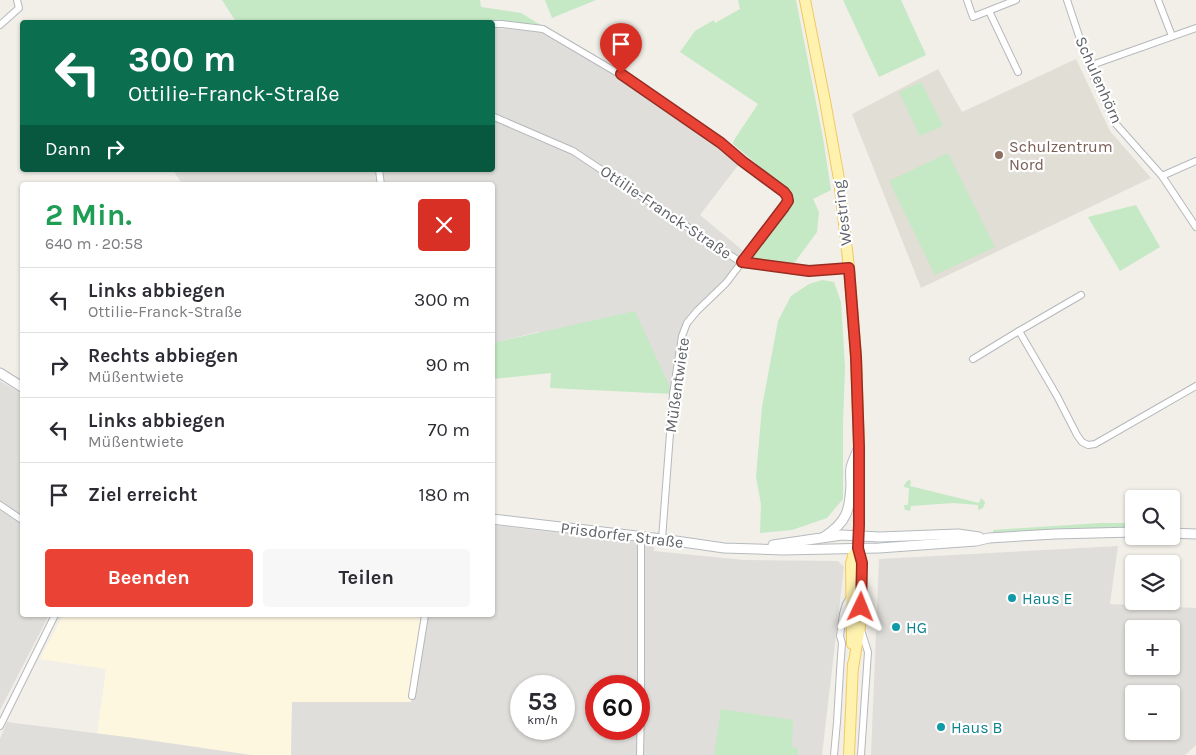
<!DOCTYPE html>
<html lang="de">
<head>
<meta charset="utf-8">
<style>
	:root { --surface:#fff; --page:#f7f7f7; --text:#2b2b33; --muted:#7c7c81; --line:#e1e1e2; --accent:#ea4335 }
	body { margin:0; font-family:Karla,sans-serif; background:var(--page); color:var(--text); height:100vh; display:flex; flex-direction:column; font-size:19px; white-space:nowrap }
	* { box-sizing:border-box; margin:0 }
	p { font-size:16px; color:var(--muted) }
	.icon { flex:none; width:28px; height:28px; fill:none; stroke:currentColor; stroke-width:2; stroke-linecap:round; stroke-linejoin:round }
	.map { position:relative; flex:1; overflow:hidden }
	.drawer { position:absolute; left:20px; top:182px; width:475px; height:435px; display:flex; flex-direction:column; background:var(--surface); border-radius:5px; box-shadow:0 1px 4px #0004 }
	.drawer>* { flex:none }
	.guide { position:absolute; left:20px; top:20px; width:475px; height:152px; border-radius:5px; box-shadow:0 1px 4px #0004; background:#0b6e4f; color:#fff; overflow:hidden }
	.tools { position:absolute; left:1125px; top:490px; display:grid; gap:10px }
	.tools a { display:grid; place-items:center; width:55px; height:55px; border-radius:5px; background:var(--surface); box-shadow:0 1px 4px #0004; font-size:25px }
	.speed { position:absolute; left:510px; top:675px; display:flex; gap:10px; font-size:25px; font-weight:700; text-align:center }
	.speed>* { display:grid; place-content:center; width:65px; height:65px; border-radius:50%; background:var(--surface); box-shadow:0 1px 4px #0004; line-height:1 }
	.speed small { font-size:12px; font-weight:400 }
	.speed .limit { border:8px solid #d22; background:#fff; color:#111 }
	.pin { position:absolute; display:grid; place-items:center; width:42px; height:42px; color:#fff; margin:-51px -21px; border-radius:50% 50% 50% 0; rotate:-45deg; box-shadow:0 0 5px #0007 }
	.pin .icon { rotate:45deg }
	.me { position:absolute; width:55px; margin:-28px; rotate:2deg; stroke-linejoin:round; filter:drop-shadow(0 0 4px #0008) }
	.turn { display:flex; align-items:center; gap:18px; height:105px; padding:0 25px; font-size:22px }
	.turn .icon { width:65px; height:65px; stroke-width:2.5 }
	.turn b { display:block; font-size:35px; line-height:42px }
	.then { display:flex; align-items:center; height:48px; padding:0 25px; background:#0003; gap:10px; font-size:19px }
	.round { display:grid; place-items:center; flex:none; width:52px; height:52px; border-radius:5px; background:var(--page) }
	.overview { display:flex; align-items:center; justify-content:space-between; height:85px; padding:0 25px }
	h1 { font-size:30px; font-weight:700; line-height:38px; color:#1e9e55 }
	.primary-button { display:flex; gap:10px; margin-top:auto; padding:10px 25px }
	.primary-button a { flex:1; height:58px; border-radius:5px; background:var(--accent); color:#fff; font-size:20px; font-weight:700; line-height:58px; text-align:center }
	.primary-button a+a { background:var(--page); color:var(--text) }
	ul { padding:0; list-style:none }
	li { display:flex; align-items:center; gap:15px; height:65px; padding:0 25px; border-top:1px solid var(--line) }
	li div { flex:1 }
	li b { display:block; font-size:19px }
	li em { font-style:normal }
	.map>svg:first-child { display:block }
</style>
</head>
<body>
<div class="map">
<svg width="1196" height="755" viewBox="0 0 1196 755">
	<rect width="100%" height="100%" fill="#f1efe8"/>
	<path fill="#fef7e0" d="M63,615H427L411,702H292L291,755H251L134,738L97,734L106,669L40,659Z"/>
	<g fill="#e0deda" fill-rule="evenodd">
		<path d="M493,28L540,32L619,78L716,146L739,164L700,215L747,254L692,320L678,358L673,394L538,332L493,343L492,185H183L173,170H492Z"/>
		<path d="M0,381L22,394V615H49L0,710Z"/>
		<path d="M493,525L654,544V551L744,560L838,561L844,567L822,755H291L292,702H411L427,615H492ZM521,686H564V729H521ZM596,686H639V729H596Z"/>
		<path d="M1118,546L1110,604L1196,608V745L1185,755H871L879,559ZM1134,629H1171V666H1134ZM1134,694H1171V731H1134Z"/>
		<path d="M7,722L134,738L251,755H0V739Z"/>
	</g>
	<path fill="#e1ded6" d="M1076,59L1110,131L1151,178L921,288L852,114L938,69L962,112Z"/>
	<g fill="#c5e8c5">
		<path d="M222,0H480L481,7L521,13L544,27L502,22H236Z"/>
		<path d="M545,0H596L552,18Z"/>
		<path d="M738,0H796L823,138L831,190L813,199L819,212L817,232L792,266L751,260L786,210L793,195L733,144L734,140L758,104L680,52L695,31L714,20L715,23L740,9Z"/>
		<path d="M843,0H901L926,55L879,77Z"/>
		<path d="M921,82L943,126L920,136L899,92Z"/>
		<path d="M948,153L995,247L935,275L889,181Z"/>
		<path d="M1136,205L1160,247L1120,271L1088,217Z"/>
		<path d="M822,280L834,282L841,302L845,367L843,425V499L827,518L792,530L760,533L761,504L756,477L762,407L778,321L791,296L809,284Z"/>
		<path d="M635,311L673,394L550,388L551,373L493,379L492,343Z"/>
		<path d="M909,480L911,481L910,486L979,503L981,498L984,501L985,503L983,508L978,510V505L953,503L911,506L910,511L905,510L904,505H908L909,488L904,487C904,484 906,482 909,480Z"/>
		<path d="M1100,523H1134V528L1062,529L1018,533V531L993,533V530Z"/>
		<path d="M721,709L793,720L792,747L798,748V755H714Z"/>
	</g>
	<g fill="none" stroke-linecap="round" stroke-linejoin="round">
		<defs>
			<g id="street">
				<path d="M967,0L973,17L1016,0"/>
				<path d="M1067,0L1089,66L1115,123L1162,176L1196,227"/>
				<path d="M1158,0L1172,36"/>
				<path d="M989,11L1018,72"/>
				<path d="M492,24H502L543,29L633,82L721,143L742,161L784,192L787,196L788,201L784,207L726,283L697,311L687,323L682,336L673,394L662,539"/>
				<path d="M0,25L19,8L17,0"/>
				<path d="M1089,66L1196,28"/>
				<path d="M492,116L573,151L742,263L809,271L849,268"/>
				<path d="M379,170L381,185"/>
				<path d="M1162,176L1196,161"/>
				<path d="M1019,331L1081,295"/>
				<path d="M973,359L1019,331L1057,396L1077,435L1082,442L1088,445L1095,444L1196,386"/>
				<path d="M0,505L22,520"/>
				<path d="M861,630L868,652L861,755"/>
				<path d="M412,696L425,615"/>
				<path d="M0,726L55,615"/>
				<path d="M640,755L641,702V537"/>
				<path d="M834,755L837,722L840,671L842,643L840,636L843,614L846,604L851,596"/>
			</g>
			<g id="secondary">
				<path d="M0,373L22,387"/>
				<path d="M492,519L662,539L724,548L783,550L879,548L976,541L989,538L1055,534L1134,532"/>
				<path d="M1171,533L1196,534"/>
				<path d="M824,537C847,522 850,510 851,484C851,479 850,473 851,468C852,462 856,455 858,449"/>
				<path d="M773,545L842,535L880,537L958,534L979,537"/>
			</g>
			<g id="primary">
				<path d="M805,0L825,101L839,179L849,268L856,357L859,447V525L858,548L862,563L860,626L853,668"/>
				<path d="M852,644L851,564L853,556L858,548"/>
				<path d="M849,755L853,664"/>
			</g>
		</defs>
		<use href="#street" stroke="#b5b8bc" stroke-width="8"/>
		<use href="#secondary" stroke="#b6babf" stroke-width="11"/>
		<use href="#primary" stroke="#f2c960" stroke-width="12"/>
		<use href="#street" stroke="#fff" stroke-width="6"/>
		<use href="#secondary" stroke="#fff" stroke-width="9"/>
		<use href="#primary" stroke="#fff2af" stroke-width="10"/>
	</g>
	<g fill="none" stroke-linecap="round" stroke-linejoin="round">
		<defs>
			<path id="route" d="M621,74L721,143L742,161L784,192L787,196L788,201L784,207L742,262L809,271L849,268L856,357L859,447V525L858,548L862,563L861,607"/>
		</defs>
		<use href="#route" stroke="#982c22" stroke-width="12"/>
		<use href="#route" stroke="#ea4335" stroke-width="9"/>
	</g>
	<circle fill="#8d6e63" stroke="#fff" stroke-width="2" cx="999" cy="155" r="5"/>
	<g fill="#0f9aa8" stroke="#fff" stroke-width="2">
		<circle cx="1012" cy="598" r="5"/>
		<circle cx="896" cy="627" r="5"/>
		<circle cx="941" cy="727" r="5"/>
	</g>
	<g text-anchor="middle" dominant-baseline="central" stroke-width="4.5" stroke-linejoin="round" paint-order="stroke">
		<g font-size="16" fill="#5f6368" stroke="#fff">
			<text transform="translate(1099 80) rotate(66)">Schulenhörn</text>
			<text transform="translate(666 212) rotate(34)">Ottilie-Franck-Straße</text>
			<text transform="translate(842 213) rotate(-97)">Westring</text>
			<text transform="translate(677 385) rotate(-82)">Müßentwiete</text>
			<text transform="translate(622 535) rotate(7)">Prisdorfer Straße</text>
		</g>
		<g font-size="16" fill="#785e54" stroke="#fff" text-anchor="start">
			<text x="1009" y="146">Schulzentrum<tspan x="1009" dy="18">Nord</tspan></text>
		</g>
		<g font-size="16" fill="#0d838f" stroke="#fff" text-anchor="start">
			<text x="1022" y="598">Haus E</text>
			<text x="906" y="627">HG</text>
			<text x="951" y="727">Haus B</text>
		</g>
	</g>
</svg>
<div class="tools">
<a><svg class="icon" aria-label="search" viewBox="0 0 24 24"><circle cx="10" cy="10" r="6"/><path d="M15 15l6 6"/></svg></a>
<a><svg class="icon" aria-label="layers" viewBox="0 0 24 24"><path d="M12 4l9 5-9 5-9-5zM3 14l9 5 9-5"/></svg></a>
<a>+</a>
<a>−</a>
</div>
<div class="speed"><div>53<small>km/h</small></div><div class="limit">60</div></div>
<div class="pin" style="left:621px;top:74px;background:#d93025"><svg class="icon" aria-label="arrive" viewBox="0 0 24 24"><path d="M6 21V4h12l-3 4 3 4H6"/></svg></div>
<svg class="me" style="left:861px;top:607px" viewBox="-20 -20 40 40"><path d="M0-17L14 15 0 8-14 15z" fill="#ea4335" stroke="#fff" stroke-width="4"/></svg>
<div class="guide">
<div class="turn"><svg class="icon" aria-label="left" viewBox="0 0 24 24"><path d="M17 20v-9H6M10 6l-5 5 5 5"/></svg><div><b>300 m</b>Ottilie-Franck-Straße</div></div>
<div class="then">Dann<svg class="icon" aria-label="right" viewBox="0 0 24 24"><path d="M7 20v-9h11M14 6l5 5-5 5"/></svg></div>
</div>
<section class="drawer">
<div class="overview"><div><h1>2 Min.</h1><p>640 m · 20:58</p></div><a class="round" style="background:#d93025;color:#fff"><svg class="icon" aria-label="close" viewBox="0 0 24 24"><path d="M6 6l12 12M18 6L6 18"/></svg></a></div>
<ul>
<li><svg class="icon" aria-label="left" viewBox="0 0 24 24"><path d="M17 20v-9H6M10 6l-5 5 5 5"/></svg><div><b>Links abbiegen</b><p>Ottilie-Franck-Straße</p></div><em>300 m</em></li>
<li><svg class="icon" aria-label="right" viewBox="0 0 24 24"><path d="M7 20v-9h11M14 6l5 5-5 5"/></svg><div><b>Rechts abbiegen</b><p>Müßentwiete</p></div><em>90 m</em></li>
<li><svg class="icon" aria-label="left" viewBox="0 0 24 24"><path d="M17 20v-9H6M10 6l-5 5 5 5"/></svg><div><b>Links abbiegen</b><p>Müßentwiete</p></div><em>70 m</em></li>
<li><svg class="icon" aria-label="arrive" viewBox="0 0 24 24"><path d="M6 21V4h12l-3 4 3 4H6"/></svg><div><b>Ziel erreicht</b></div><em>180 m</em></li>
</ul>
<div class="primary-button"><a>Beenden</a><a>Teilen</a></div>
</section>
</div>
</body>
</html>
